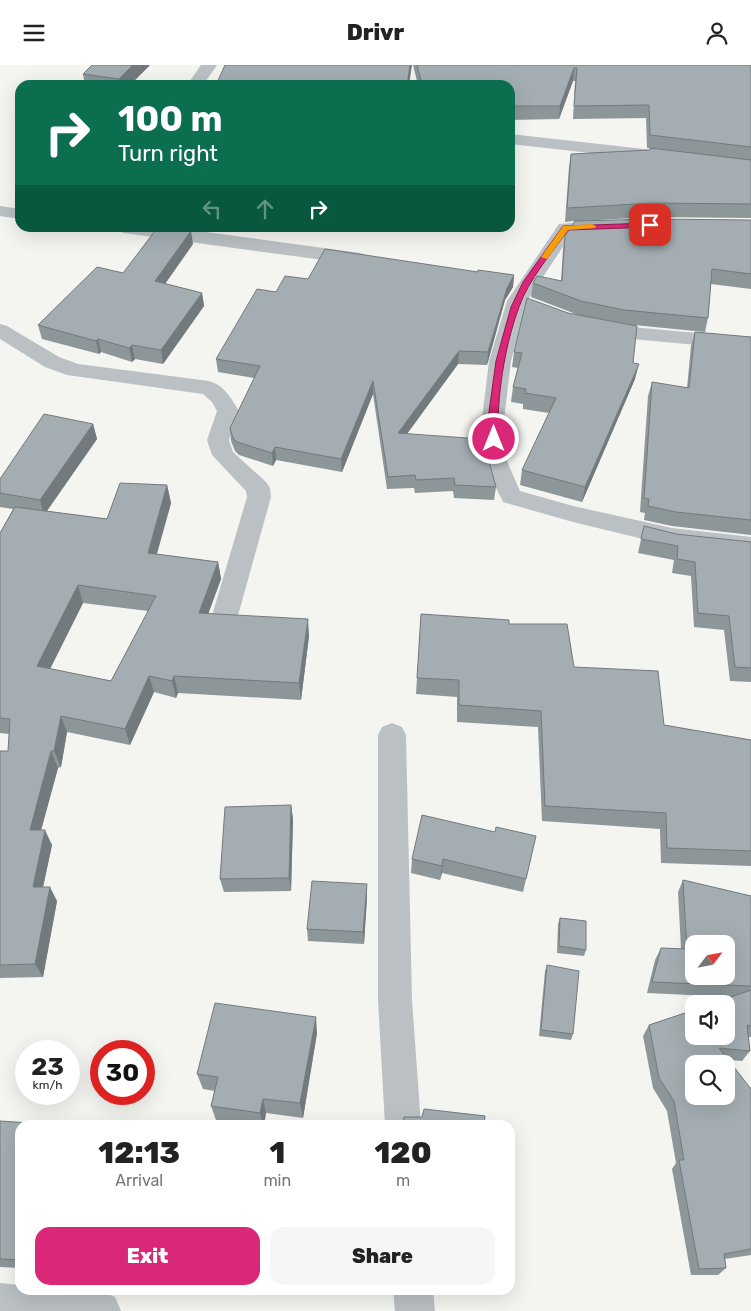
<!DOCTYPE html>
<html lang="en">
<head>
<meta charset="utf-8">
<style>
	:root { --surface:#fff; --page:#f6f6f6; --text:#222; --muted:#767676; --accent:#db2777 }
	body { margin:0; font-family:Rubik,sans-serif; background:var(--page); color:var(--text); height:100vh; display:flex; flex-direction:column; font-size:19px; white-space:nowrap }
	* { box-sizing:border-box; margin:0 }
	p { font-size:16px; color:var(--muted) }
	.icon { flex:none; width:28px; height:28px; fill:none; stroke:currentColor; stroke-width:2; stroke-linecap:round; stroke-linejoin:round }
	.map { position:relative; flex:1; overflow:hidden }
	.panel { position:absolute; left:15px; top:1055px; width:500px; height:175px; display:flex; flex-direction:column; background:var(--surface); border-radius:15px; box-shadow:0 5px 20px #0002 }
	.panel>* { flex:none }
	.banner { position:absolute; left:15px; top:15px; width:500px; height:152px; border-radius:15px; box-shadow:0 5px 20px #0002; background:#0b6e4f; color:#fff; overflow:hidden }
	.needle { width:32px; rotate:58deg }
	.buttons { position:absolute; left:685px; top:870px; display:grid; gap:10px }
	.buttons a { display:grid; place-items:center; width:50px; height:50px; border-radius:10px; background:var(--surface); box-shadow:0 5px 20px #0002; font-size:25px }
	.speed { position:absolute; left:15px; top:975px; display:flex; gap:10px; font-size:25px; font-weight:700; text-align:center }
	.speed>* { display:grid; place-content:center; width:65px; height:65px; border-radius:50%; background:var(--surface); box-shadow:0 5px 20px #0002; line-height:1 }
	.speed small { font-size:12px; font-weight:400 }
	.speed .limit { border:8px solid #d22; background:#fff; color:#111 }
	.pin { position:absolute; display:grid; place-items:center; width:42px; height:42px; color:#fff; margin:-21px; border-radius:10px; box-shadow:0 2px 8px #0006 }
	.me { position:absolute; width:55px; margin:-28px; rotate:0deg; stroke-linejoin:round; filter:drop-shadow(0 0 4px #0008) }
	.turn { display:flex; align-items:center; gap:18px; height:105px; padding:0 20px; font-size:22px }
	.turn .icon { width:65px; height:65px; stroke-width:2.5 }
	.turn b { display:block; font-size:35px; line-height:42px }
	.lanes { display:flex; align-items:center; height:48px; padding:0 20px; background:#0003; justify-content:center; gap:25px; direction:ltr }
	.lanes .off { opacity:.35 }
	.eta { display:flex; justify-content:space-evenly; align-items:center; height:85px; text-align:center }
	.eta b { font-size:30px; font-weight:800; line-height:35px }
	.primary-button { display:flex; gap:10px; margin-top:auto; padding:10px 20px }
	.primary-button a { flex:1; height:58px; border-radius:15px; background:var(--accent); color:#fff; font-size:20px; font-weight:800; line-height:58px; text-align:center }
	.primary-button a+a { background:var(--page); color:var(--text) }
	header { display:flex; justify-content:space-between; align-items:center; height:65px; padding:0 20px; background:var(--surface); font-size:22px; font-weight:800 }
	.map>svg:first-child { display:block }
</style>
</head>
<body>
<header><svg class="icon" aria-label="menu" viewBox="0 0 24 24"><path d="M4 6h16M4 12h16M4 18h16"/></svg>Drivr<svg class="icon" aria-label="person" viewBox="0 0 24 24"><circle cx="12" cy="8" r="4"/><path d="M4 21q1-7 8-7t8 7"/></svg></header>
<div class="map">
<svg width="751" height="1246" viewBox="0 0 751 1246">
	<rect width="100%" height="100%" fill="#f4f4f0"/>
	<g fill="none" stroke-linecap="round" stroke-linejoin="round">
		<g fill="#bac0c3" fill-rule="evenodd">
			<path d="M201,0H217L203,20H187Z"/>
			<path d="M510,69L662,86L668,87L671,91L668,95L662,96L510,79Z"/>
			<path d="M0,141L20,144V154L0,151Z"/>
			<path d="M609,155L616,157L618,161L616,165L572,168L527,236L511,296L504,354L506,394L520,426L573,441L672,463L751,472V490L672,481L573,457L503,437L482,394V354L489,296L507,236L559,159Z"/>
			<path d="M115,162H169L360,188L367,190L370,194L367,198L360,200L124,168L117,166Z"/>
			<path d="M600,256L621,261L751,273V285L621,273L593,266L590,262L593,258Z"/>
			<path d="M0,259L7,261L59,292L78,299L209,316C224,320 231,333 239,346L229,375L233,387L266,417L270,423L271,432L237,554L233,561L224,564L215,561L211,554L247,432L246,426L212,390L207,375L217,346L212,337L203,329L67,310L45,302L0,274Z"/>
			<path d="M392,658L402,662L406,670L412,935L421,1060H385L378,935V670L382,662Z"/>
			<path d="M0,1218L20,1220V1225H86L101,1226L115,1232L121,1246H0Z"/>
			<path d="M393,1225H433L435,1246H395Z"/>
		</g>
	</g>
	<g fill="#8d9699" fill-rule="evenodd">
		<path d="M92,0H150L130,20H85L83,9Z"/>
		<path d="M413,0H751V153L650,152L582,156L751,155V224L711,219L708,253L705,267L634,260L633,298L635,314L582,437L520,420L522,405L549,348L523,344V339L511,337L513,322L518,303L512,302L514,287L568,248L576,249L531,232L533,218L561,216L563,185L565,171L575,156L565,157L569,102L571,89L650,85V83H647L646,53L573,54L575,16H573L559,54L510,55V20H418Z"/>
		<path d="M191,162H222L221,166Z"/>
		<path d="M193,179L165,219L202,228L204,241L163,299L135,294L132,297L101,287L99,289L42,274L38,260L123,208Z"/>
		<path d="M478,207L514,210L513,222L505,235L487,300L458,299L407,369L482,382L496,422L494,435L454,433L453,426L415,428L414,423L387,424L373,329L342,407L276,395L273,401L239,390L235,386L231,376L230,363L254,313L218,307L216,294L276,227L308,214Z"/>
		<path d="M695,267L751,272V470L672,461L644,455L645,448L640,447L648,331L652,317L687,323L691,281Z"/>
		<path d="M93,359L97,374L47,446L107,454L167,420L171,438L157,489L218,497L221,514L208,549L309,571L301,635L178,628L176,633L154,627L130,680L67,667L61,702L58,703L41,765L52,780L43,822L57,836L43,912L0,913V686H8L9,669L0,668V468L13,444L0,442V414ZM83,538L148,546L111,616L50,604Z"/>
		<path d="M644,461L676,469L751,477V617L730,616L724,565L694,562L691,511L672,508L674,495L638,488Z"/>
		<path d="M421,549L509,559L664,660L751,675V801L661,798L660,764L542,756L538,662L457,657V632L416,629Z"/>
		<path d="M291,740L293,754L291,826L224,827L220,814Z"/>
		<path d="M536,771L523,827L442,808L440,815L411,808L412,794Z"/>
		<path d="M683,815L751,831V972H748L750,986L742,996L728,995L751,1024V1190L725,1194L726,1203L718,1210H691L672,1104L676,1098L667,1046L653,1023L643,971L649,960L733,932L647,928L655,895L661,883L681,884L678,827Z"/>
		<path d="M367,832L364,879L308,876L307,864Z"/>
		<path d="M560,853L586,885L584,891L557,888L558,859Z"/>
		<path d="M547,900L573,969L571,975L539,971L545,906Z"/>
		<path d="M317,968L303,1053L266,1048L264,1060H251L216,1055L211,1041L215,1026L203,1024L197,1009Z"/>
		<path d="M0,1056L20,1060V1203L0,1202Z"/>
	</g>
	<g fill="#737a7d">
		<path d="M133,0H150L130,20H120L119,14Z"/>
		<path d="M410,0H412L409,20H407Z"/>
		<path d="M574,3L573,16L559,54L560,41Z"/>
		<path d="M191,166L193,179L157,230L155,216Z"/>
		<path d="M514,210L513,222L505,235L487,300L488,287L507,223Z"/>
		<path d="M202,228L204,241L163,299L161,285Z"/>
		<path d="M98,274L101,287L99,289L96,276Z"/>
		<path d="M132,280L135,294L132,297L129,283Z"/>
		<path d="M459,286L458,299L398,381V368Z"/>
		<path d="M639,299L635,314L582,437L585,422Z"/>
		<path d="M373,316V329L342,407L341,394Z"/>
		<path d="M93,359L97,374L44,450L40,435Z"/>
		<path d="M275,382L276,395L273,401L272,388Z"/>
		<path d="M167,420L171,438L152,505L148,488Z"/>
		<path d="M218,497L221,514L202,566L199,548Z"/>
		<path d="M78,520L83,538L43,618L37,601Z"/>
		<path d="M308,554L309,571L301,635L299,618Z"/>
		<path d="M149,611L154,627L130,680L125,664Z"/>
		<path d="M174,611L178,628L176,633L172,616Z"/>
		<path d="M61,651L67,667L61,702L54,686Z"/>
		<path d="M51,686L58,703L37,780L30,765Z"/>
		<path d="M291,740L293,754L291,826L289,813Z"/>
		<path d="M45,765L52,780L40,836L33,822Z"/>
		<path d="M443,794L442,808L440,815Z"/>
		<path d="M367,819V832L364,879L363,867Z"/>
		<path d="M50,822L57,836L43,912L35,899Z"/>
		<path d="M316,952L317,968L303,1053L300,1038Z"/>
		<path d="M263,1034L266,1048L264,1060H263L260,1048Z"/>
	</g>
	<g fill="#a4aeb2" stroke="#737a7d" fill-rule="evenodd">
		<path d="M92,0H133L119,14L83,9Z"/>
		<path d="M225,0H410L407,20H216Z"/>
		<path d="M417,0H751V82L650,70L649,40L574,41L577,3H574L560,41H510V20H422Z"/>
		<path d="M650,83L751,95V139L653,138L567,143L571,89L650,85Z"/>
		<path d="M653,154L751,155V209L712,204L708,253L624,245L581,236L533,218L537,211L562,216L565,171L575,156Z"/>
		<path d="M158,162H166L191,166L155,216L202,228L161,285L132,280L129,283L98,274L96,276L38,260L97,202L123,208Z"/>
		<path d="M325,184L478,207V205L514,210L507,223L488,287L459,286L398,368L481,374L482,382L490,400L496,422L455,420L454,413L416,415L415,410L388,412L373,316L341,394L275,382L272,388L237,377L233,373L230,363L260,301L216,294L257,224L276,227L285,211L308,214Z"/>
		<path d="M527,233L568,248L637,261L633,298L639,299L585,422L522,405L556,333L525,328L526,324L513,322L522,288L514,287Z"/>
		<path d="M695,267L751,272V455L676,447L648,441L649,434L644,433L652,317L689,323Z"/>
		<path d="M44,349L93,359L40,435L0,428V414Z"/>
		<path d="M120,418L167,420L148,488L218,497L199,548L308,554L299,618L174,611L172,616L149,611L125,664L61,651L54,686H51L30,765H45L33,822H50L35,899L0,900V686H8L10,654L0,653V468L15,442L107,454ZM78,520L156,531L111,616L37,601Z"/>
		<path d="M644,461L676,469L751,477V603L735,602L729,551L698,548L695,497L677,494L678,481L641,474Z"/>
		<path d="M421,549L509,555V559H567L574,602L658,606L664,660L751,675V786L667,783L666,748L545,741L541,646L459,640V615L417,613Z"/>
		<path d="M291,740L289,813L220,814L225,742Z"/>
		<path d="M422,750L495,767L496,762L536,771L526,814L443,794L442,801L412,794Z"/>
		<path d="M683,815L751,831V921L652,917L661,883L687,884ZM694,879H726V911H694Z"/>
		<path d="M312,816L367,819L363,867L307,864Z"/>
		<path d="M560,853L586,856V885L559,881Z"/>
		<path d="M547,900L579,906L573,969L541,965Z"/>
		<path d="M751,925V961L747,960L750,986L719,983L751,1024V1184L724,1189L726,1203L699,1204L679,1095H684L674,1036L659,1013L649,960L694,945V971H726V939H711ZM694,999H726V1031H694Z"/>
		<path d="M215,938L316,952L300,1038L263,1034L260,1048L211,1041L218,1012L197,1009Z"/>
		<path d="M424,1044L485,1051L484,1060H403L404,1052H422Z"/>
		<path d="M0,1056L62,1060H20V1195L0,1194Z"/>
	</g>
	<path fill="#db2777" stroke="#8e194d" d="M650,158L653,159V162L568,165C551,189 529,214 519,242C504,283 497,331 498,374L494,377L490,376L488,354L496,296L511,242L523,217L563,161Z"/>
	<path fill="#f59e0b" d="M592,159L596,161L595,163L568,165L547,194L541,192L563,161Z"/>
</svg>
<div class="buttons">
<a><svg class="needle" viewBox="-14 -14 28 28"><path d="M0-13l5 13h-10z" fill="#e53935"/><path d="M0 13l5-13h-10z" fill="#767676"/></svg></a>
<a><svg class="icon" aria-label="sound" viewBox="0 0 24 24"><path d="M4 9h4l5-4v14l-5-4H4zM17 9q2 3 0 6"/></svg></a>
<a><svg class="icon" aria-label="search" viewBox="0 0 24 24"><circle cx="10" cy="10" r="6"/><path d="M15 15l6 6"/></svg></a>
</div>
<div class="speed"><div>23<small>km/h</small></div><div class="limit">30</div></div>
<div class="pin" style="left:650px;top:160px;background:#d93025"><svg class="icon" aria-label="arrive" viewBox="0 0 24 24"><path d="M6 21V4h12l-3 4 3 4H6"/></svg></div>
<svg class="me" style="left:494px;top:374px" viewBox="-20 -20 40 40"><circle r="17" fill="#db2777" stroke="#fff" stroke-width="3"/><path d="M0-11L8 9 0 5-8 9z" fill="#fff"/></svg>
<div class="banner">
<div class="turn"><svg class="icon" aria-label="right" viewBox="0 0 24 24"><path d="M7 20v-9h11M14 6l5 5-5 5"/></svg><div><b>100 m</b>Turn right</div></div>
<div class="lanes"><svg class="icon off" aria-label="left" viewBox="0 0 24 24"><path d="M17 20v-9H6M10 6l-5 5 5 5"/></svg><svg class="icon off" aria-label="ahead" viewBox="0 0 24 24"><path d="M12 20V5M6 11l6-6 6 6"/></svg><svg class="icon" aria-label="right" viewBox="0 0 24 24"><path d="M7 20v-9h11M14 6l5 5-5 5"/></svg></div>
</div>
<section class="panel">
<div class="eta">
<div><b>12:13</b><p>Arrival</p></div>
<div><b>1</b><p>min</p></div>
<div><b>120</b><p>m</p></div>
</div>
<div class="primary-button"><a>Exit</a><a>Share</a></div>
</section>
</div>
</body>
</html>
